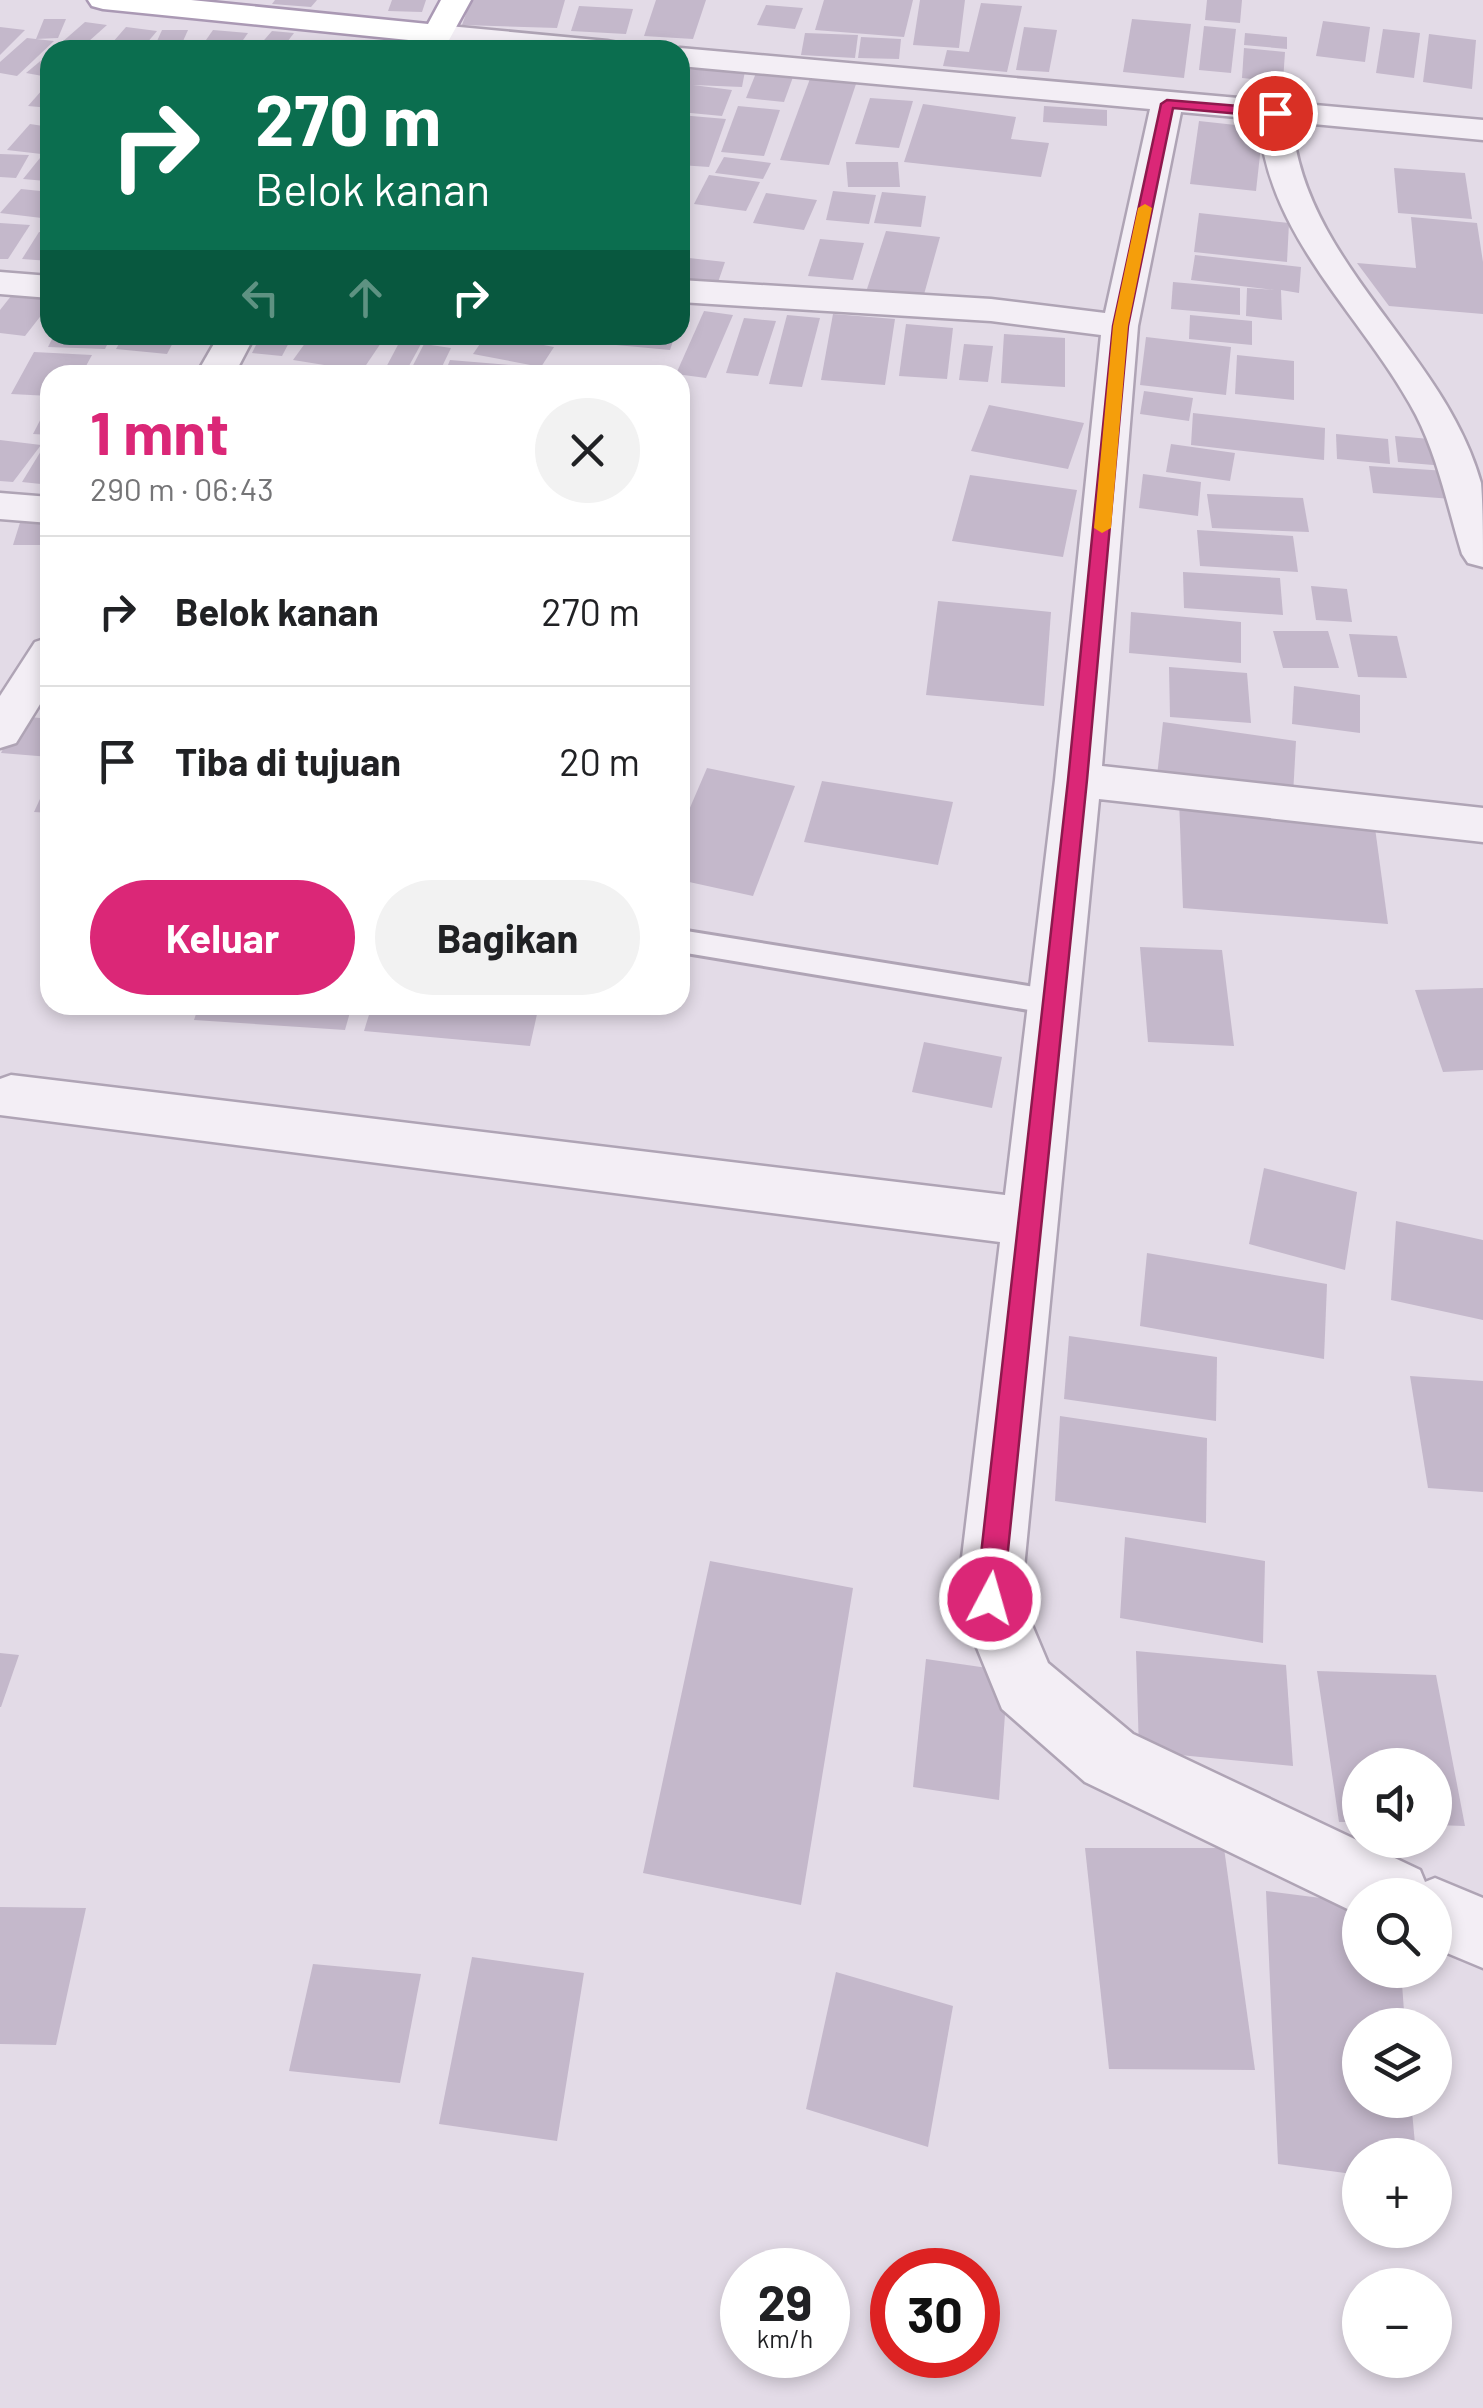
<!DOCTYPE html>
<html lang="id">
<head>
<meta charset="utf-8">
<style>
	:root { --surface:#fff; --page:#f2f2f2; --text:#202124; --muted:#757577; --line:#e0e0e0; --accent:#db2777 }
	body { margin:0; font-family:Barlow,sans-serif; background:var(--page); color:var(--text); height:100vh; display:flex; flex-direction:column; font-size:38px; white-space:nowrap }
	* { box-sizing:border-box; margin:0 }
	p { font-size:32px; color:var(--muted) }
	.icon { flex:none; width:55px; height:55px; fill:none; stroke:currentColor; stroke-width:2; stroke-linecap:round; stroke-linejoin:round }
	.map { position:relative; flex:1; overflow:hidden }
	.details { position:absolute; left:40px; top:365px; width:650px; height:650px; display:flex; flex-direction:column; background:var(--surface); border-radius:30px; box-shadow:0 5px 15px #0003 }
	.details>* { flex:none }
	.top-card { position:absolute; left:40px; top:40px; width:650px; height:305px; border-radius:30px; box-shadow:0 5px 15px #0003; background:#0b6e4f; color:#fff; overflow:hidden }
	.buttons { position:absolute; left:1342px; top:1748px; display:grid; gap:20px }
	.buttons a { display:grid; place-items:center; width:110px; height:110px; border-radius:50%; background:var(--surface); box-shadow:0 5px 15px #0003; font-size:50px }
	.speed { position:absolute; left:720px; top:2248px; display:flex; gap:20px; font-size:50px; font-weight:700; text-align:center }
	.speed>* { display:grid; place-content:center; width:130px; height:130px; border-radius:50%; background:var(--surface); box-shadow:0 5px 15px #0003; line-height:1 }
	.speed small { font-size:25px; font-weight:400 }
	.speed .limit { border:15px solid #d22; background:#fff; color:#111 }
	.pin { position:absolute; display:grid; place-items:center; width:85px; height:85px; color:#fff; margin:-42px; border:5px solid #fff; border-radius:50%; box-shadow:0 2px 10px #0007 }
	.me { position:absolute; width:110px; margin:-55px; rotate:6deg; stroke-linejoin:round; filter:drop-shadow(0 0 8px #0008) }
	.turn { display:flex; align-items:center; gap:35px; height:210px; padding:0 50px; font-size:45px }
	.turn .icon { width:130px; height:130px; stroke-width:2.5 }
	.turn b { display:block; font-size:70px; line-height:85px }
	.lanes { display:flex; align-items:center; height:95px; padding:0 50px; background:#0003; justify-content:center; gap:50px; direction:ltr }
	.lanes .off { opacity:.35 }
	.round { display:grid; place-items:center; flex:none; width:105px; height:105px; border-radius:52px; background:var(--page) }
	.overview { display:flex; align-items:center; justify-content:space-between; height:170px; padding:0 50px }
	h1 { font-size:60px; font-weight:700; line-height:75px; color:var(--accent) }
	.cta { display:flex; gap:20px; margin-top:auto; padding:20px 50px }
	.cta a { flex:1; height:115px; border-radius:60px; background:var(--accent); color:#fff; font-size:40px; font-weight:700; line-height:115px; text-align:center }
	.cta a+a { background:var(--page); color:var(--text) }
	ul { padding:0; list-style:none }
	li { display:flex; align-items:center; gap:30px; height:150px; padding:0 50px; border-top:2px solid var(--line) }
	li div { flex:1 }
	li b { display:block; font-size:38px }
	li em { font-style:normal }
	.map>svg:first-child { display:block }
</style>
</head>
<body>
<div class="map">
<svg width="1483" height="2408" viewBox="0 0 1483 2408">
	<rect width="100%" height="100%" fill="#e3dbe7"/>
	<g fill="#c4b8cb">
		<path d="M275,0H317L311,7L272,4Z"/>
		<path d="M392,0H426L422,12L388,11Z"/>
		<path d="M471,0H565L557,28L462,25Z"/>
		<path d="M656,0H706L693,39L644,36Z"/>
		<path d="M824,0H913L904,37L815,30Z"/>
		<path d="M920,0H965L959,48L913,45Z"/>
		<path d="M1207,0H1242L1240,23L1205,20Z"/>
		<path d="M981,3L1022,6L1007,72L943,66L947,50L969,52Z"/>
		<path d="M766,5L803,8L795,29L757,25Z"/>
		<path d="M579,6L633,9L626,34L571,31Z"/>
		<path d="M44,19H66L58,38L36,39Z"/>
		<path d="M1132,19L1191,24L1184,78L1123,72Z"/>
		<path d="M1323,21L1370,27L1365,62L1316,56Z"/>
		<path d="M85,22L107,25L79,50H53Z"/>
		<path d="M1204,26L1236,29L1231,73L1199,70Z"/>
		<path d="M0,27L25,30L0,55Z"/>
		<path d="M126,27L157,31L141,50H106Z"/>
		<path d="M1024,27L1057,30L1049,72L1016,70Z"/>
		<path d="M1383,29L1420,33L1414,78L1376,73Z"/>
		<path d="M162,30H188L179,50H153Z"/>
		<path d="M213,30L248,33L236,50H199Z"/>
		<path d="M272,31L294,33L281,50L258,47Z"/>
		<path d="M805,33L858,35L855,58L801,55Z"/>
		<path d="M1245,33L1287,37V49L1244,45Z"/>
		<path d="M1429,34L1476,40L1472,89L1423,82Z"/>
		<path d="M861,37L901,39L899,59L858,58Z"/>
		<path d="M27,38L54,41L17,76L0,73V62Z"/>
		<path d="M1244,48L1285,52L1283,82L1242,78Z"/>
		<path d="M50,53L48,77L26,73Z"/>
		<path d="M686,69L745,71L742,87L693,85L732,90L722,116L680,112L683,103H680V85Z"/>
		<path d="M756,73L793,77L784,102L746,98Z"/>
		<path d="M811,76L857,81L829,165L780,160Z"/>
		<path d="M50,81V108L28,106Z"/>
		<path d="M870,98L913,101L899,148L855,144Z"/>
		<path d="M923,104L1016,117L1011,139L1049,143L1041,177L904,162Z"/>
		<path d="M738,106L780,110L764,156L721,152Z"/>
		<path d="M1044,106L1107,110V126L1043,122Z"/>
		<path d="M680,115L726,119L709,167L680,165Z"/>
		<path d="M1199,121L1263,128L1256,191L1190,184Z"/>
		<path d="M30,124L50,127V155L7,150Z"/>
		<path d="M0,154L29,155L16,178L0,177Z"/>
		<path d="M724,157L771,163L763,179L715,173Z"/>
		<path d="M40,158L50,159L46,181L23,179Z"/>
		<path d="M846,162H898L900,187H848Z"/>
		<path d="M1394,168L1465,173L1472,219L1398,213Z"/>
		<path d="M709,175L760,182L746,211L694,204Z"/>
		<path d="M21,189L50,192V219L0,213Z"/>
		<path d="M833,191L876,195L869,224L826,220Z"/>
		<path d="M882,192L926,196L921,227L874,223Z"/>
		<path d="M766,193L817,200L804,230L753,223Z"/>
		<path d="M1199,213L1289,223L1287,262L1194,252Z"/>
		<path d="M1411,217L1477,223L1483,262V314L1389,306L1357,263L1416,268Z"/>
		<path d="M0,223L30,225L8,259H0Z"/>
		<path d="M886,231L940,237L923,298L866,292Z"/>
		<path d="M39,232L50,233V261L22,259Z"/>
		<path d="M820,239L864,243L853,280L808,276Z"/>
		<path d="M1195,255L1301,267L1299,293L1281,290L1282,320L1246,316L1247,288L1275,290L1191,280Z"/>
		<path d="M680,257L725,262L716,288L680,284Z"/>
		<path d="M1173,282L1240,288V315L1171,309Z"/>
		<path d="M15,291L50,294V304L25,336L0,333V310Z"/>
		<path d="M704,311L733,315L706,378L676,374Z"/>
		<path d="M833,314L895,319L885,385L821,380Z"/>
		<path d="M787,315L820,318L802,387L769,384Z"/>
		<path d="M1190,315L1252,321V345L1189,339Z"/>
		<path d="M744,318L776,321L758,376L726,373Z"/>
		<path d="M906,324L953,328L947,379L899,376Z"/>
		<path d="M1004,334L1065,338V387L1001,383Z"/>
		<path d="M54,335H112L105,349L48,347Z"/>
		<path d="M124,335H177L167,354L116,349Z"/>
		<path d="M261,335H293L282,356L252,353Z"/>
		<path d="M311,335H371L385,337L362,371L293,360Z"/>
		<path d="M486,335H491L554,347L541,367L473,354Z"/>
		<path d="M564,335H675L670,350L562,340Z"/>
		<path d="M1146,337L1231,347L1226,395L1140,385Z"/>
		<path d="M400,341L421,344L404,375L383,373Z"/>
		<path d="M424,344L451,348L438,375H408Z"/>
		<path d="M964,344L993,346L988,382L959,380Z"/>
		<path d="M34,352L92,355L81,375H50V396L11,394Z"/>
		<path d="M1237,355L1294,361V400L1235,394Z"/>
		<path d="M450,360L511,365L508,375H444Z"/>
		<path d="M87,368L156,370L154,375H84Z"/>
		<path d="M1144,391L1193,398L1189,421L1140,414Z"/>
		<path d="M50,401V435L33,434Z"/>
		<path d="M989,405L1084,423L1068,469L971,451Z"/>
		<path d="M1193,413L1325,428L1324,460L1191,445Z"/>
		<path d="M1336,434L1388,439L1390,464L1337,459Z"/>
		<path d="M1395,436L1442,440L1445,466L1398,462Z"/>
		<path d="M0,440L41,445L13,482L0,481Z"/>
		<path d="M1171,444L1235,453L1230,481L1166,472Z"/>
		<path d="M44,446L50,447V485L22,482Z"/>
		<path d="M1369,466L1447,471L1452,499L1373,493Z"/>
		<path d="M1143,474L1201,482L1198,516L1139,508Z"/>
		<path d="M970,475L1077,490L1063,557L952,541Z"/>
		<path d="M1207,494L1303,498L1309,532L1212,528Z"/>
		<path d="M23,513H50V545H13Z"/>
		<path d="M1197,530L1293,536L1298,572L1200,566Z"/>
		<path d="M1183,572L1280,578L1283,615L1184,608Z"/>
		<path d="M1311,586L1347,589L1352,622L1316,620Z"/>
		<path d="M938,601L1051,612L1044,706L926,695Z"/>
		<path d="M1131,612L1241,622V663L1129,653Z"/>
		<path d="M1273,631H1328L1339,668H1283Z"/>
		<path d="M1349,634L1397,636L1407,678L1358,677Z"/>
		<path d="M1169,667L1247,673L1251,723L1170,717Z"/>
		<path d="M1294,686L1360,695V733L1292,724Z"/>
		<path d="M19,716L50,719V757L1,753Z"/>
		<path d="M1163,722L1296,741L1293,795L1157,776Z"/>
		<path d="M707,768L795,786L753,896L680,880V831Z"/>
		<path d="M50,777V813L34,812Z"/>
		<path d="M822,781L953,802L938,865L804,842Z"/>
		<path d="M1179,799L1373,813L1388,924L1183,908Z"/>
		<path d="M1140,947L1222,950L1234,1046L1148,1042Z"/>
		<path d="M1483,988V1070L1443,1072L1415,990Z"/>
		<path d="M199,1005H352L345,1030L194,1020Z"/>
		<path d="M372,1005H539L530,1046L364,1031Z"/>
		<path d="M924,1042L1002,1057L992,1108L912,1092Z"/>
		<path d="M1264,1168L1357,1192L1345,1270L1249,1244Z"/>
		<path d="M1396,1221L1483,1240V1320L1391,1300Z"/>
		<path d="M1147,1253L1327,1284L1324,1359L1140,1326Z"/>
		<path d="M1069,1336L1217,1357L1216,1421L1064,1399Z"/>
		<path d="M1410,1376L1483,1381V1492L1428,1488Z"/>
		<path d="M1060,1416L1207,1438L1206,1523L1055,1501Z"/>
		<path d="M1125,1537L1265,1561L1263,1643L1120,1618Z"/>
		<path d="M710,1561L853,1588L801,1905L643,1873Z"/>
		<path d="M1136,1651L1286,1665L1293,1766L1139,1751Z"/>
		<path d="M0,1653L19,1655L1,1707H0Z"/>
		<path d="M926,1659L1008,1671L999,1800L913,1787Z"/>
		<path d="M1317,1671L1436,1675L1465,1826L1435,1825V1765H1360V1822H1339Z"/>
		<path d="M1085,1848H1224L1255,2070L1109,2069Z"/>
		<path d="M1266,1891L1360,1903V1970H1401L1405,2025H1360V2100H1411L1416,2155H1360V2175L1278,2164Z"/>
		<path d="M0,1907L86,1908L56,2045L0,2044Z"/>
		<path d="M472,1957L584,1973L557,2141L439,2124Z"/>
		<path d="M313,1964L421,1974L400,2083L289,2071Z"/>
		<path d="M836,1972L953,2006L928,2147L806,2109Z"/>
	</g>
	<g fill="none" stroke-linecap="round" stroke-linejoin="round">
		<defs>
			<path id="service" d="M680,930L1053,990L1064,994L1068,1002L1064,1010L1053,1014L680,952Z"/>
			<g id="minor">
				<path d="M438,25L607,41L618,43L622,50H510L446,44L442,50H412L427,28Z"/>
				<path d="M680,48L1483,120V140L1292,122C1304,264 1444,350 1481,483C1483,508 1483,541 1483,567L1468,563L1462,554C1448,508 1438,458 1416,415C1363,315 1267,238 1259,119L1181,112L1138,326L1102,766L1483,808V842L1099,799L1021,1599L1048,1663L1133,1734L1420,1870L1425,1882L1435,1878L1483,1898V1968L1435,1948V1895H1360V1915L1085,1782L1002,1709L957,1599L1000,1242L0,1115V1079L11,1075L1005,1195L1055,780L1101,335L991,321L680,302V280L991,299L1105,313L1150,109L680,66V50H671Z"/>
				<path d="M0,272L50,276V298L0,294Z"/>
				<path d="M219,335H255L234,375H196Z"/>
				<path d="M0,493L50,497V523L0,519Z"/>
				<path d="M50,637V688L16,743L0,748V696L35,642Z"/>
			</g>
			<path id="primary" d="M88,0H191L428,24L441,0H471L449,40L438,43L103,9L92,6Z"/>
		</defs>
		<use href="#service" stroke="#afa4b5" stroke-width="6"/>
		<use href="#minor" stroke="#afa4b5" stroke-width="5"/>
		<use href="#primary" stroke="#aa99b4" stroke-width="5"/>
		<use href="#service" fill="#f3eef5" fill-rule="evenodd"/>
		<use href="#minor" fill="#f3eef5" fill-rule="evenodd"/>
		<use href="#primary" fill="#fff" fill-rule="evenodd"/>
	</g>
	<path fill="#db2777" stroke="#8e194d" stroke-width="2.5" d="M1167,100L1275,109L1282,113L1275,117L1173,108L1128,326L1087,780L1003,1599L999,1608L990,1612L980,1608L976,1599L1068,780L1113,326L1161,104Z"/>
	<path fill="#f59e0b" d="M1145,204L1152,208L1128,326L1111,528L1102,533L1094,528L1113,326L1138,208Z"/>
</svg>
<div class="buttons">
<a><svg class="icon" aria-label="sound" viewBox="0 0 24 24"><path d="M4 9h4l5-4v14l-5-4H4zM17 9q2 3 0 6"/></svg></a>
<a><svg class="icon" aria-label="search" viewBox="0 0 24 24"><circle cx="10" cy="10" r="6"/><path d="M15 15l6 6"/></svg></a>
<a><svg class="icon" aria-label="layers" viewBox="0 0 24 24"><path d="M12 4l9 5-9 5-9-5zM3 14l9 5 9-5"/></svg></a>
<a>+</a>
<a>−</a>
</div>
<div class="speed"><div>29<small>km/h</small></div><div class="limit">30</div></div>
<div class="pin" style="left:1275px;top:113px;background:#d93025"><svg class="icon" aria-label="arrive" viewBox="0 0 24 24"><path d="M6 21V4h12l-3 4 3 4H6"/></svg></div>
<svg class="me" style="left:990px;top:1599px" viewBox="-20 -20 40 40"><circle r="17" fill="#db2777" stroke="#fff" stroke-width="3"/><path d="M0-11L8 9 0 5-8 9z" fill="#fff"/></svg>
<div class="top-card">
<div class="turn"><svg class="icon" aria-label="right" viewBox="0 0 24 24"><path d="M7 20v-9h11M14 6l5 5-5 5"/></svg><div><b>270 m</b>Belok kanan</div></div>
<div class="lanes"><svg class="icon off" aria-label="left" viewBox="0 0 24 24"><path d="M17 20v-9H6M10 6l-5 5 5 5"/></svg><svg class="icon off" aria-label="ahead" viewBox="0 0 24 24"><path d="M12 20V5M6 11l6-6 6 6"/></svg><svg class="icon" aria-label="right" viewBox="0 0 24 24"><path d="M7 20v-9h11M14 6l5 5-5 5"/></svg></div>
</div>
<section class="details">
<div class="overview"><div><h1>1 mnt</h1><p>290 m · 06:43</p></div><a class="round"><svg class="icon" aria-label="close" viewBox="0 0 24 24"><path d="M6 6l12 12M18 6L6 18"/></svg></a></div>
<ul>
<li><svg class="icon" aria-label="right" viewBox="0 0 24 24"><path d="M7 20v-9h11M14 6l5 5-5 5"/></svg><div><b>Belok kanan</b></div><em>270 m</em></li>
<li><svg class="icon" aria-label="arrive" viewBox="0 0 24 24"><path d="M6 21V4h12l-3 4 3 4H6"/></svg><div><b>Tiba di tujuan</b></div><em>20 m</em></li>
</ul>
<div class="cta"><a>Keluar</a><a>Bagikan</a></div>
</section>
</div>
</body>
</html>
